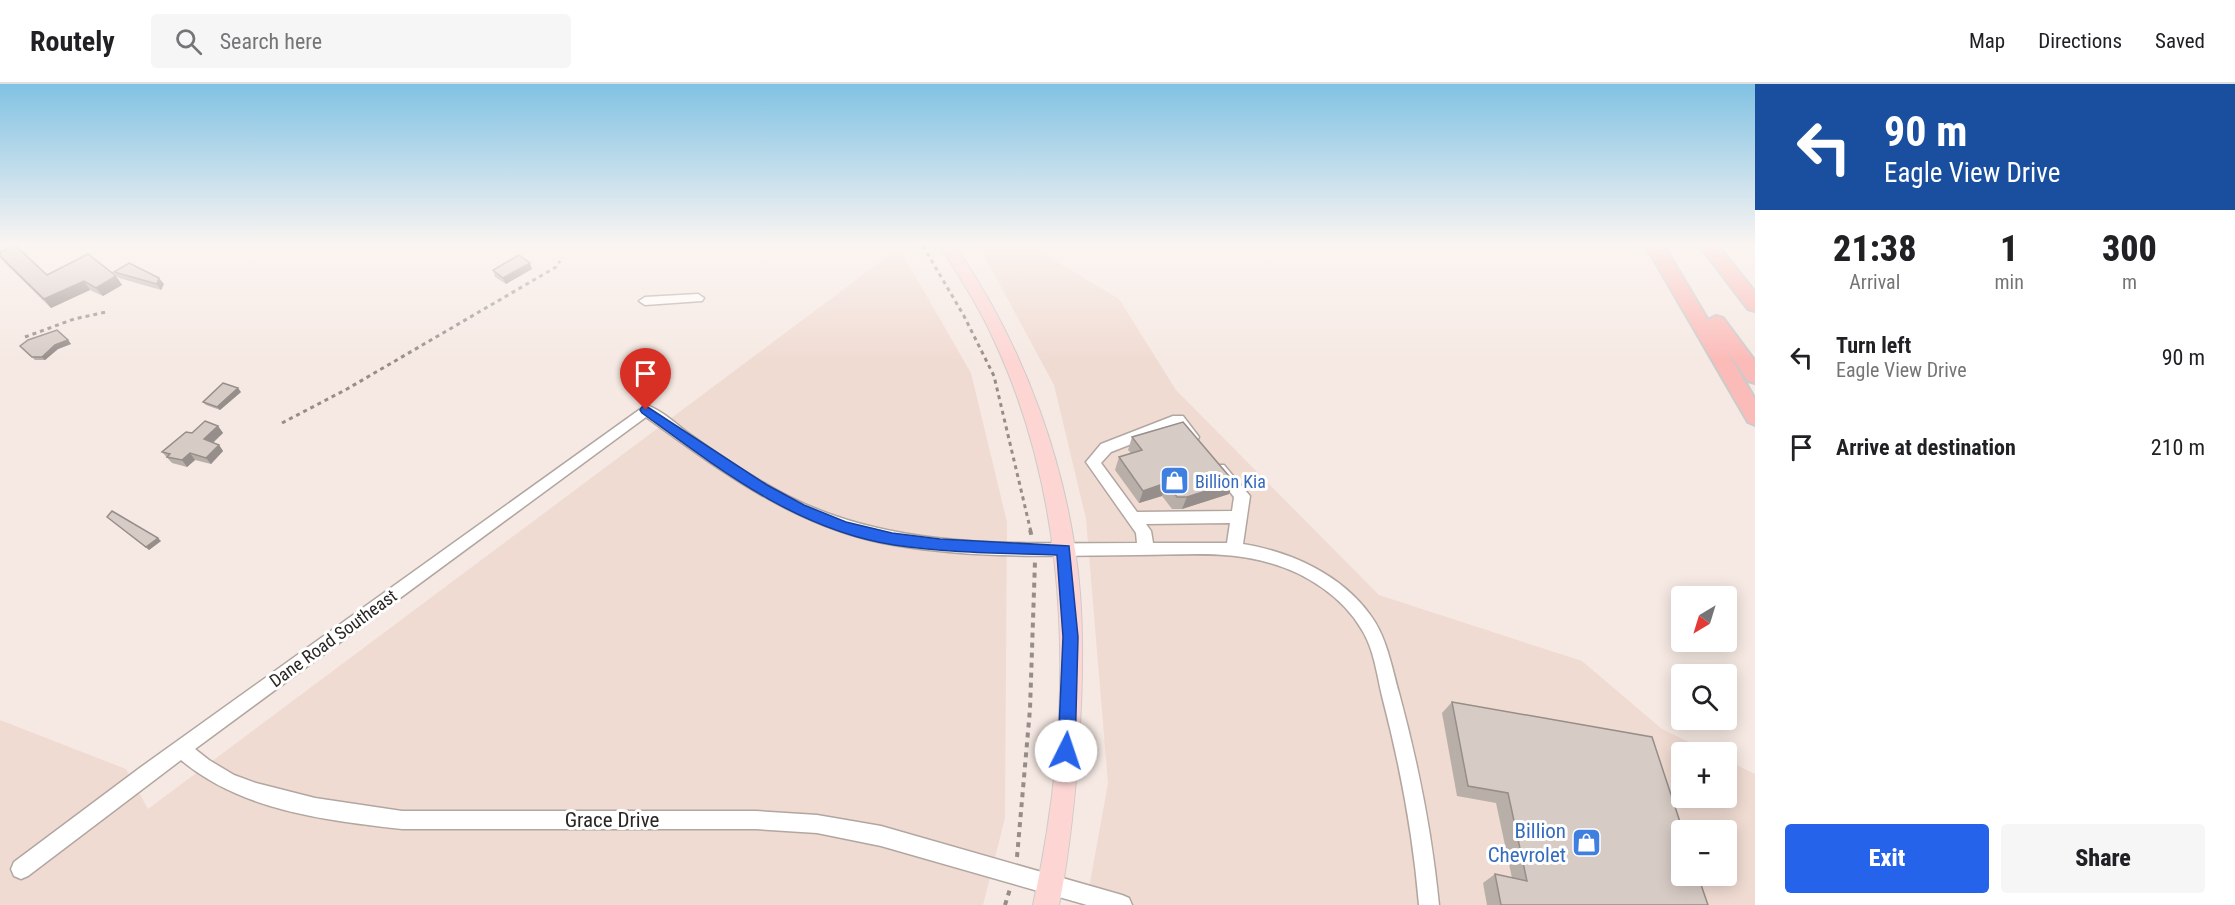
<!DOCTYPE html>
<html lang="en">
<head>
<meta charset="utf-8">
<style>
	:root { --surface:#fff; --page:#f6f6f6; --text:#202124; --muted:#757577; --line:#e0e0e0; --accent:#2563eb }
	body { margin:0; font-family:"Roboto Condensed",sans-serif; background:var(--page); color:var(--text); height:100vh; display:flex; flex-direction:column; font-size:22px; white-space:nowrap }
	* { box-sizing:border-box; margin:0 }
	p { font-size:20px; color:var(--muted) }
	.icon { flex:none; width:33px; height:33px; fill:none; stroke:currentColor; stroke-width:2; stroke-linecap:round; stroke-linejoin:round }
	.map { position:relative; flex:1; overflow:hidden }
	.details { display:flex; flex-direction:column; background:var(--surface); width:480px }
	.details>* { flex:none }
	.hud { background:#1a4fa0; color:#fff; overflow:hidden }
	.needle { width:39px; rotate:218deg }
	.controls { position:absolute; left:1671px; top:502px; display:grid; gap:12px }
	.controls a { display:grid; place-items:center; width:66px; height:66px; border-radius:6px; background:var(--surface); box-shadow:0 3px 15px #0003; font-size:30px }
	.pin { position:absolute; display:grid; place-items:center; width:51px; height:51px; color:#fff; margin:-62px -26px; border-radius:50% 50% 50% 0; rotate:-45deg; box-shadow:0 0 6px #0007 }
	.pin .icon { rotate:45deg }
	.me { position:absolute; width:66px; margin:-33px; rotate:4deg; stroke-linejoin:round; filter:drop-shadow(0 0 4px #0008) }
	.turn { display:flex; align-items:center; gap:21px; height:126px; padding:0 30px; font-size:27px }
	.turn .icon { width:78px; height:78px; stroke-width:2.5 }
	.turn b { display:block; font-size:42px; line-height:51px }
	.eta { display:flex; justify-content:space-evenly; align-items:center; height:102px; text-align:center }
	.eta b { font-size:36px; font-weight:800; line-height:42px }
	.button { display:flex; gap:12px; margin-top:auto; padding:12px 30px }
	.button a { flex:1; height:69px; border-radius:6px; background:var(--accent); color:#fff; font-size:24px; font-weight:800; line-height:69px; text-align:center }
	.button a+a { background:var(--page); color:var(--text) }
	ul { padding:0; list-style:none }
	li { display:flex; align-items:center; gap:18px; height:90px; padding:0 30px }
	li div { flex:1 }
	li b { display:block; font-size:22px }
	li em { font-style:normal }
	header { display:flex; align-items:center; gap:36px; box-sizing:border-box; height:84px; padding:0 30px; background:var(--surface); border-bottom:2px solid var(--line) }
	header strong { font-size:28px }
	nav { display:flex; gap:33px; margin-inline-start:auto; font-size:21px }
	.search { width:420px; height:54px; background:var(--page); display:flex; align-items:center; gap:15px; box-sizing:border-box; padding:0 21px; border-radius:6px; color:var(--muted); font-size:22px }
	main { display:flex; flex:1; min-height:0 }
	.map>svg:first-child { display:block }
</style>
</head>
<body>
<header>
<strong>Routely</strong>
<div class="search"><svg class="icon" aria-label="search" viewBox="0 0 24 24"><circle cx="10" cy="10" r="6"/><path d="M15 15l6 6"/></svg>Search here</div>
<nav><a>Map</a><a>Directions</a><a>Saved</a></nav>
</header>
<main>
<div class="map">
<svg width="1755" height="821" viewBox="0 0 1755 821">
	<rect width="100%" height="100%" fill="#f6e9e3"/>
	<g fill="#f0dbd2" fill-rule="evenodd">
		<path d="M979,162H1031L1119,215L1176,306L1379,511L1582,577L1662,645L1711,669H1682V714H1726L1727,676L1755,690V821H1086L1108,699L1086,435L1054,301ZM1682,747H1726V792H1682Z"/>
		<path d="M899,164L971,289L1007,438L1005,734L983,821H0V636L126,685L148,725Z"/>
	</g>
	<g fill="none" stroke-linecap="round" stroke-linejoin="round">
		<defs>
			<g id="minor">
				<path d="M698,210L704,214L702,217L645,221L639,217L645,213Z"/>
				<path d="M646,321C662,326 678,342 691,351C722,373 754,395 788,412C895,467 1020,459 1137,459L1136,449L1086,378L1101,360L1173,332H1183L1199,353L1197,357H1187L1175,343L1111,368L1101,379L1137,428L1232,427L1234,413L1212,385L1214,381H1224L1250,412L1243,460C1292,468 1342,491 1371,532C1387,554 1392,584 1399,609C1418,679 1432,749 1439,821H1419C1413,750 1400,681 1382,612C1377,591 1374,565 1362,546C1343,513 1306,489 1270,479C1227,466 1182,471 1138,471C1054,472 966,475 883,459C793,441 719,386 646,333L195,665L209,676L234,691L256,699L315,714L402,727H756L817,731L881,742L1122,811L1129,814L1132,821H1087L881,762L817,749L756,745H402C325,736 242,727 181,676L28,792L21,795L14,792L11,785L14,778L141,683ZM1230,439L1227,459H1153L1151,447L1146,440Z"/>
			</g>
			<path id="major" d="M941,162H955C1025,263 1070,386 1080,509C1084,563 1082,618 1078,672C1074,722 1069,772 1059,821H1033C1074,636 1075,426 992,252C978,220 958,192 941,162Z"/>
			<g id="highway">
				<path d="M1646,162H1664L1708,236L1716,232L1723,234L1755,277V299L1748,297L1725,264L1755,315V341L1748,338Z"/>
				<path d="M1700,162H1718L1755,208V227L1748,225Z"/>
			</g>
		</defs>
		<use href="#minor" stroke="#b2a6a1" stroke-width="3"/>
		<use href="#major" stroke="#cccbca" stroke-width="2"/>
		<use href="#highway" stroke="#cccbca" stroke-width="4"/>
		<g stroke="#968d89" stroke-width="3" stroke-dasharray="4 4" stroke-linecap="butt">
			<path d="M923,162L964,232L994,292L1031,448"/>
			<path d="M25,253L74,235L106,228"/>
			<path d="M282,339L347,305L556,183L560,177"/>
		</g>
		<g stroke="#968d89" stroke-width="4" stroke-dasharray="5 5" stroke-linecap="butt">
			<path d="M1030,446L1032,453"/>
			<path d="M1017,773L1030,625L1035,477"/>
			<path d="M1005,821L1010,805"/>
		</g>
		<use href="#minor" fill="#fff" fill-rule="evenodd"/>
		<use href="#major" fill="#fdd6d4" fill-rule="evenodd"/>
		<use href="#highway" fill="#fbbbb8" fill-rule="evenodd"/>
	</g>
	<g fill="#b9afa9">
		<path d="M0,168L47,191L116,192L122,201L103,212L90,206L51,224L4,178L0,173Z"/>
		<path d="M532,185L506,200L495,193L493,186Z"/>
		<path d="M114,188L164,200L161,206L119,194Z"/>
		<path d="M68,256L71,260L58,265L45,276H35L23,265Z"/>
		<path d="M241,308L220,326L206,321L203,318Z"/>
		<path d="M218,342L223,349L213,359L219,361L223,367L211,380L195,376L187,383L172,379L162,368L192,349Z"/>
		<path d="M1132,353L1229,410L1182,425H1172L1162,412L1139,419L1115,386L1119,373L1131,369L1128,366Z"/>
		<path d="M107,433L161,457L149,466Z"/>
		<path d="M1452,618L1708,821H1487L1483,799L1495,790L1512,794L1496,719L1457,712L1442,629Z"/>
	</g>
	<g fill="#968e8a">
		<path d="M530,179L532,185L506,200L503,194Z"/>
		<path d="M116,192L122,201L103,212L96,204Z"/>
		<path d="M159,194L164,200L161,206L157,200Z"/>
		<path d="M84,197L90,206L51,224L44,215Z"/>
		<path d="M68,256L71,260L58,265L45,276L42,273L55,261Z"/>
		<path d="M238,304L241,308L220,326L217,323Z"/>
		<path d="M218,342L223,349L209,362L204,355Z"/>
		<path d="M219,361L223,367L211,380L206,374Z"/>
		<path d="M190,369L195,376L187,383L182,376Z"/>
		<path d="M1234,398L1229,410L1182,425L1187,413Z"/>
		<path d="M1166,399L1162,412L1139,419L1143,407Z"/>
		<path d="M158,454L161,457L149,466L146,463Z"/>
	</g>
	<g fill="#d7cbc5" stroke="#968e8a" stroke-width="1.5">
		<path d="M13,162H16L47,191L88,170L116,192L96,204L84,197L44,215L0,172V168Z"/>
		<path d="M519,171L530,179L503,194L493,186Z"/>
		<path d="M129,179L159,194L157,200L114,188Z"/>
		<path d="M57,246L68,256L55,261L42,273H32L20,262L28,256Z"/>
		<path d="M223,299L238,304L217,323L203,318Z"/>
		<path d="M205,337L218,342L204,355L219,361L206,374L190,369L182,376L167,373L170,370L162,368L186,348L192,349Z"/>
		<path d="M1183,338L1234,398L1187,413H1177L1166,399L1143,407L1119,373L1142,366L1132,353Z"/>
		<path d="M112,427L158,454L146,463L107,433Z"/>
		<path d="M1452,618L1652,653L1683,747H1682V792H1698L1708,821H1501L1495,790L1527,797L1508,709L1468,702Z"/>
	</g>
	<linearGradient id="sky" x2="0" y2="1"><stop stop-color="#81c2e3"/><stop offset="0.58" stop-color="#fbf5f2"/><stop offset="1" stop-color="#fbf5f2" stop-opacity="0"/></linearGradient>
	<rect width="1755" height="277" fill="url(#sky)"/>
	<path fill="#2563eb" stroke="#184099" stroke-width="1.5" d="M646,322L767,401L804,421L846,438L892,449L940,455L1069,462L1078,553L1075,667L1072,672L1066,675L1060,672L1058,667L1063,553L1057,471C1003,469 948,469 894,461C797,446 719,385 642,329L640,326L642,323Z"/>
	<defs>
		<symbol id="shop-square" viewBox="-11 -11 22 22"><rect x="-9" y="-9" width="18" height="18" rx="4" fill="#3f7fe0" stroke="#fff"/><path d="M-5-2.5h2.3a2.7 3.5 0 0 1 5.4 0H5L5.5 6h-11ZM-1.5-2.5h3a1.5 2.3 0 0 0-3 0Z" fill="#fff"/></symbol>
	</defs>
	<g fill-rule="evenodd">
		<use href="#shop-square" x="1158" y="380" width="33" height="33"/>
		<use href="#shop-square" x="1570" y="742" width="33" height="33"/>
	</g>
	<g text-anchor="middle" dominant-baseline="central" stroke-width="6" stroke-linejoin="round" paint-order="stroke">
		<g font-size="18" fill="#366cbe" stroke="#fff" text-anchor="start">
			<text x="1195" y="397">Billion Kia</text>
		</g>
		<g font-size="18" fill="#2b2624" stroke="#fff">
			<text transform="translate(333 554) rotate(-36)">Dane Road Southeast</text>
		</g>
		<g font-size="21" fill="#2b2624" stroke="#fff">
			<text x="612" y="736">Grace Drive</text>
		</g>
		<g font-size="21" fill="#366cbe" stroke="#fff" text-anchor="end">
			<text x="1566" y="747">Billion<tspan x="1566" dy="24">Chevrolet</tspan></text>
		</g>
	</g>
</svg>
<div class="controls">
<a><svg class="needle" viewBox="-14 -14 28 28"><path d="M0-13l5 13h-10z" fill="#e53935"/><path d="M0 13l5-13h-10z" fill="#757577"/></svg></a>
<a><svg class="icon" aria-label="search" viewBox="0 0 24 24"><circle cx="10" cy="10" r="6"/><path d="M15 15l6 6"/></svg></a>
<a>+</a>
<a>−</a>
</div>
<div class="pin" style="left:646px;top:326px;background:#d93025"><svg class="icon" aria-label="arrive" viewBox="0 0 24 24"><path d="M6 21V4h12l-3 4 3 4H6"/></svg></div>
<svg class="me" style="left:1066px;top:667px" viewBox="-20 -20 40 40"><circle r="19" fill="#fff"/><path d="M0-13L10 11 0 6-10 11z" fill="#2563eb"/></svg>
</div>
<section class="details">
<div class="hud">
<div class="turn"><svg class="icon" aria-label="left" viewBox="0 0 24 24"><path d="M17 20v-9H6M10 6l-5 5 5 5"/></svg><div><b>90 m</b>Eagle View Drive</div></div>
</div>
<div class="eta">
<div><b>21:38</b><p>Arrival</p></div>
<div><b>1</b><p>min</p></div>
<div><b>300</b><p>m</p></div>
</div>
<ul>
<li><svg class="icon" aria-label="left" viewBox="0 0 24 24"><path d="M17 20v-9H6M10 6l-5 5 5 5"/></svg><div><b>Turn left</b><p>Eagle View Drive</p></div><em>90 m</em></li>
<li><svg class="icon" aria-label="arrive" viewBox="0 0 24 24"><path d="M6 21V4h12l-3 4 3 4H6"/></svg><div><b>Arrive at destination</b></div><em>210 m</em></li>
</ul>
<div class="button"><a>Exit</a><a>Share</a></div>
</section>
</main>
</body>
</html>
